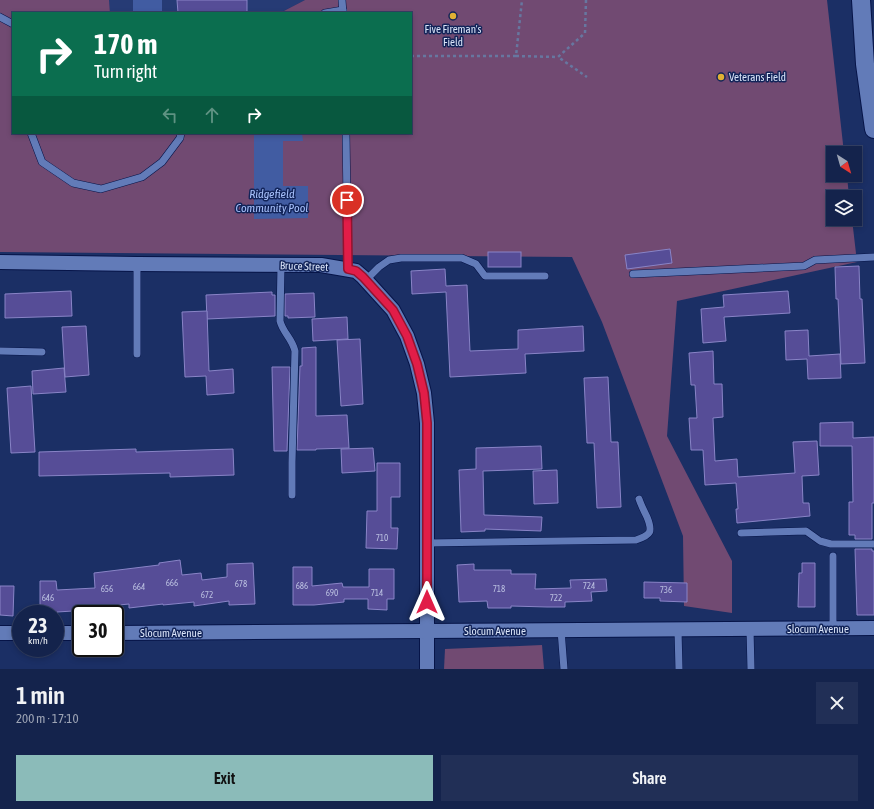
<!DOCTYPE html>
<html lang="en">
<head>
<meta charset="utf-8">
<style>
	:root { --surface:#14234c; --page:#212f56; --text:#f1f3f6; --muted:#9da4b5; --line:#334064; --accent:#8bbbb9 }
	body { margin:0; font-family:"Asap Condensed",sans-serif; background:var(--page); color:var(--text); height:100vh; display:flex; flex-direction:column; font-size:15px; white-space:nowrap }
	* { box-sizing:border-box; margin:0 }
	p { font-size:13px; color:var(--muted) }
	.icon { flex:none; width:22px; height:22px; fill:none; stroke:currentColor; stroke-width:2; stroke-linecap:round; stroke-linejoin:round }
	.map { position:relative; height:669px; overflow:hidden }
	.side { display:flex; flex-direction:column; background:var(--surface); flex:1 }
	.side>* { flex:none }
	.hud { position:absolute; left:12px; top:12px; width:400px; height:122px; border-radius:0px; box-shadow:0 2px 6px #0003,0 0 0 1px var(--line); background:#0b6e4f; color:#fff; overflow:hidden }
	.needle { width:26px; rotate:143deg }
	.fabs { position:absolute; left:826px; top:146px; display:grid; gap:8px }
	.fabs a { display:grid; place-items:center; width:36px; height:36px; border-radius:0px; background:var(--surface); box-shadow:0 2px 6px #0003,0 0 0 1px var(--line); font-size:20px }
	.speed { position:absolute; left:12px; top:605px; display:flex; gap:8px; font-size:20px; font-weight:700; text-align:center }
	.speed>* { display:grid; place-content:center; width:52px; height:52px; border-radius:50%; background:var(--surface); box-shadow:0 2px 6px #0003,0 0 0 1px var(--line); line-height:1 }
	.speed small { font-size:10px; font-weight:400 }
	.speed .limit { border:2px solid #111; border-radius:6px; background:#fff; color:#111 }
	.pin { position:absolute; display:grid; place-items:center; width:34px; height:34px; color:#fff; margin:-17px; border:2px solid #fff; border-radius:50%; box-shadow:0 1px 4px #0007 }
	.me { position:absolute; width:44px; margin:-22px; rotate:0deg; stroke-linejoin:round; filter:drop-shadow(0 0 3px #0008) }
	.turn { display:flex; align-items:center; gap:14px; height:84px; padding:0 16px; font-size:18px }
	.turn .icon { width:52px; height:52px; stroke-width:2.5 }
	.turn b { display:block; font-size:28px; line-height:34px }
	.lanes { display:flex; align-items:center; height:38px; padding:0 16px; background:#0003; justify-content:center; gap:20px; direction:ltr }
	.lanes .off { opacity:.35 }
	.round { display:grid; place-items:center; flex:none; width:42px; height:42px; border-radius:0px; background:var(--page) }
	.head { display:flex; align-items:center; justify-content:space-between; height:68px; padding:0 16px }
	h1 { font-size:24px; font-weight:600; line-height:30px }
	.cta { display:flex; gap:8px; margin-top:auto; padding:8px 16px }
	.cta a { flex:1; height:46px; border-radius:0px; background:var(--accent); color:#111; font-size:16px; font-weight:600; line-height:46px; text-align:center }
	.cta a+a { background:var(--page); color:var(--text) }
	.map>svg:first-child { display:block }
</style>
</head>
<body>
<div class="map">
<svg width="874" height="669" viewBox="0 0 874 669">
	<rect width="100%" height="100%" fill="#1b2f65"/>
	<path fill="#263b75" d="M109,0H305L280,13H110Z"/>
	<g fill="#714a72">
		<path d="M0,0H109L110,13H13V133H411V13H280L305,0H827L844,153H833V175H847L849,197H833V219H852L857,262L677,301L667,436L732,561V613L684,606L683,536L602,322L572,257L0,252Z"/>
		<path d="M542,645L544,669H444L445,649Z"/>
	</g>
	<g fill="#415ca2">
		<rect x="133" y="0" width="29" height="13"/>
		<path d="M254,133H302L303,141H283V186H308V218L254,219Z"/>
	</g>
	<g fill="#564d97" stroke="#8984c7">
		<path d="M177,0H247V13H178Z"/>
		<path d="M670,249L672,263L627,269L625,255Z"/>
		<rect x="488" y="252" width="33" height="15"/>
		<path d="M859,266L860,299H862L865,363L841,364L838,299H836L835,267Z"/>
		<path d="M445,269L446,286L467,285L470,351L518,349V330L583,326L584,351L525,354L526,373L450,377L446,292L412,294L411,271Z"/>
		<path d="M71,291L72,316L5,318V294Z"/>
		<path d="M788,291L790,313L724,317L726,341L703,343L701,309L724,307L723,295Z"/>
		<path d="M272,292V295H275V316L207,319L206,295Z"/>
		<path d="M314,293L315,317L288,318V316H285V294Z"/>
		<path d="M207,311L209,371L233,369L234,393L207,395L206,376L185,377L182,312Z"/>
		<path d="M347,317L348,339L313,341L312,319Z"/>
		<path d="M86,326L89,375L65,377L62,327Z"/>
		<path d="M808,330L809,356L840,354L841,378L808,379L807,359L786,360L785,331Z"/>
		<path d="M360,339L363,404L341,406L337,340Z"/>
		<path d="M316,347V416L347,415L349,448L316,449V450H297L300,366H302V348Z"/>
		<path d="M713,351L714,384H722L723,417L713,418L715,461L737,459L738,477L795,473L793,442L817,441L819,475L802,476L803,503H809L810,516L737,523L736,509H738L736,483L705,485L703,450H691L689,418H697L695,385H691L689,353Z"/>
		<path d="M272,367H290L287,451H274Z"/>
		<path d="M64,368L66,392L33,394L32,371Z"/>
		<path d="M608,377L611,442H618L621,507L597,508L594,443H587L584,378Z"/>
		<path d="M31,386L35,452L11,453L7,388Z"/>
		<path d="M853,422V438L874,437V503H872V539H855V535H849V502H853L852,446H820V423Z"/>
		<path d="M541,446L542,469L483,471L484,515L542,517L541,531L485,529V531L461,532L459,470L476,469V448Z"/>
		<path d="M373,448L375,471L342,473L341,449Z"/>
		<path d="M136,449V452L233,449L234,475L170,477V473L39,476V452Z"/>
		<path d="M377,463H400V497H391V528H398L397,549L366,548L367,511H377Z"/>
		<path d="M557,470L558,503L534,504L533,471Z"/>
		<path d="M855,549H872V551H874V615H857Z"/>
		<path d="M180,560L182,575L201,573L202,580L227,577V564L253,563L255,604L229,605V601L194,606V602L163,605V604L129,608V604L89,608V610L57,612V614H40V581H56L57,590L95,588L94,573L159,565V563Z"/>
		<path d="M802,563H815V607H798L799,573H802Z"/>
		<path d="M474,564V570H511V574H536L535,589L571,588L570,580L606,579L607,591L591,592L592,601L565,602V607H547L511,606V608H488L487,601L459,602L457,565Z"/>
		<path d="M293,567H312V586L342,583L343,587H369V569H394V599H387V610L368,609V599H344V602L314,605H293Z"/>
		<path d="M644,582L687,583V602L660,601V598H644Z"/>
		<path d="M0,586H14L13,616L0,615Z"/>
	</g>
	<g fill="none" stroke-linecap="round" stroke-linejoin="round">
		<defs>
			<g id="service">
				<path d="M342,0L343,13"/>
				<path d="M325,13L343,10"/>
				<path d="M0,17L13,24"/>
				<path d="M31,133L42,162L73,183L101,189L142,177L162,162L180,138L181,133"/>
				<path d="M346,133L348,269"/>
				<path d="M137,264V354"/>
				<path d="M281,265L280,321C283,333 292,338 295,351L292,462V495"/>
				<path d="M633,274L804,266L815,260L874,257"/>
				<path d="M366,280L379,267L389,260L401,258H462L476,264L485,276H545"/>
				<path d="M0,351L42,352"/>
				<path d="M741,533L806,531L820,541L831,544H874"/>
				<path d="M427,543L636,540C651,535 653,532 647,517C644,511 641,505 639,499"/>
				<path d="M833,556V629"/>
				<path d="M750,629L751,669"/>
				<path d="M561,630L564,669"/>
				<path d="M678,630L679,669"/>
			</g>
			<g id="minor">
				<path d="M0,262L137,264L321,265L356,271L363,277L393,310L407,336L417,364L424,393L427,423V669"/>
				<path d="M0,633H21"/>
				<path d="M55,633H81"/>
				<path d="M115,633L874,628"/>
			</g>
			<path id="tertiary" d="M861,0L865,64L874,129"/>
		</defs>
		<use href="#service" stroke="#061448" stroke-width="8"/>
		<use href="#minor" stroke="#061448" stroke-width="16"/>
		<use href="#tertiary" stroke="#061448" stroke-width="20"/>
		<g stroke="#6777a0" stroke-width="2.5" stroke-dasharray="3 3" stroke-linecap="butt">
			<path d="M586,0L585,33L558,57L587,77"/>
			<path d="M411,56H516L522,0"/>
			<path d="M516,56L558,57"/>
		</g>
		<use href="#service" stroke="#627bb8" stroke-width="7"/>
		<use href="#minor" stroke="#627bb8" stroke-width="14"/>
		<use href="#tertiary" stroke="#627bb8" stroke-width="18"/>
	</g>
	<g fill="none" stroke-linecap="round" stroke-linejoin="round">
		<defs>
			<path id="route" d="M347,200L348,269L356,271L363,277L393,310L407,336L417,364L424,393L427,423V602"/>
		</defs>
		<use href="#route" stroke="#92132f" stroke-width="10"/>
		<use href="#route" stroke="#e11d48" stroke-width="7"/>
	</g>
	<g fill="#e0b034" stroke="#122459" stroke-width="1.5">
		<circle cx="453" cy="16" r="4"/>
		<circle cx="721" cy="77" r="4"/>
	</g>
	<g text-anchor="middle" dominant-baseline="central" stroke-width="3" stroke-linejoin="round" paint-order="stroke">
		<g font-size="9" fill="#babfe0">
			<text x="382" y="538">710</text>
			<text x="172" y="583">666</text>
			<text x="241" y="584">678</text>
			<text x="302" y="586">686</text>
			<text x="589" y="586">724</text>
			<text x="139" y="587">664</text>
			<text x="107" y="589">656</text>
			<text x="499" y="589">718</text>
			<text x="666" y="590">736</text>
			<text x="332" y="593">690</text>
			<text x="377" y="593">714</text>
			<text x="207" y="595">672</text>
			<text x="48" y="598">646</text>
			<text x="556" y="598">722</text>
		</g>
		<g font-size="11" fill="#dbe5f9" stroke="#122459">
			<text x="453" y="29">Five Fireman's<tspan x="453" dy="13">Field</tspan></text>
			<text x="729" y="77" text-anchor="start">Veterans Field</text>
		</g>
		<g font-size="11" fill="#dbe5f9" stroke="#122459">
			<text transform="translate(304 266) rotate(2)">Bruce Street</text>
			<text x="818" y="629">Slocum Avenue</text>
			<text x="495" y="631">Slocum Avenue</text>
			<text x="171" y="633">Slocum Avenue</text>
		</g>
		<g font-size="12" font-style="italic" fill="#a7c0fb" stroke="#122459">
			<text x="272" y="194">Ridgefield<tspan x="272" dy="14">Community Pool</tspan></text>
		</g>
	</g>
</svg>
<div class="fabs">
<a><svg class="needle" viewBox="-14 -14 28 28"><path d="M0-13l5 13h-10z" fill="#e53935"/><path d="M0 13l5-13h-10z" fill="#9da4b5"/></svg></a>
<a><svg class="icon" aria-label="layers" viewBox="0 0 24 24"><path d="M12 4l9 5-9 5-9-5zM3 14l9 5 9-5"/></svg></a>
</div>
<div class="speed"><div>23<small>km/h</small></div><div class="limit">30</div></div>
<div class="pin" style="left:347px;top:200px;background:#d93025"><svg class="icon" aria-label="arrive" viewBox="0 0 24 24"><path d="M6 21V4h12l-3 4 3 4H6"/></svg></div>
<svg class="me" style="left:427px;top:602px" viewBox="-20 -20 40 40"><path d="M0-17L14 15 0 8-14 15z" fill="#e11d48" stroke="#fff" stroke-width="4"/></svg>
<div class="hud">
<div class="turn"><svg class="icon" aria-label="right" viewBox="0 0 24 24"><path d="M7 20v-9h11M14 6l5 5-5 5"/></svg><div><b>170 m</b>Turn right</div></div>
<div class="lanes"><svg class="icon off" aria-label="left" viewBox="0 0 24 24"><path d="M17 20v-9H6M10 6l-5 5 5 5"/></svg><svg class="icon off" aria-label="ahead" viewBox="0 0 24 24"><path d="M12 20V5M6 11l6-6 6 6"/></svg><svg class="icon" aria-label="right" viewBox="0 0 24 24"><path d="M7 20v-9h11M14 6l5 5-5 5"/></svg></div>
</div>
</div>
<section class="side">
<div class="head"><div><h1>1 min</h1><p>200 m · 17:10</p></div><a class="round"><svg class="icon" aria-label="close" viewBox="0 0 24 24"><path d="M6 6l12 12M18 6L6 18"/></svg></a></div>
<div class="cta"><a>Exit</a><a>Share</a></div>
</section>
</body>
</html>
